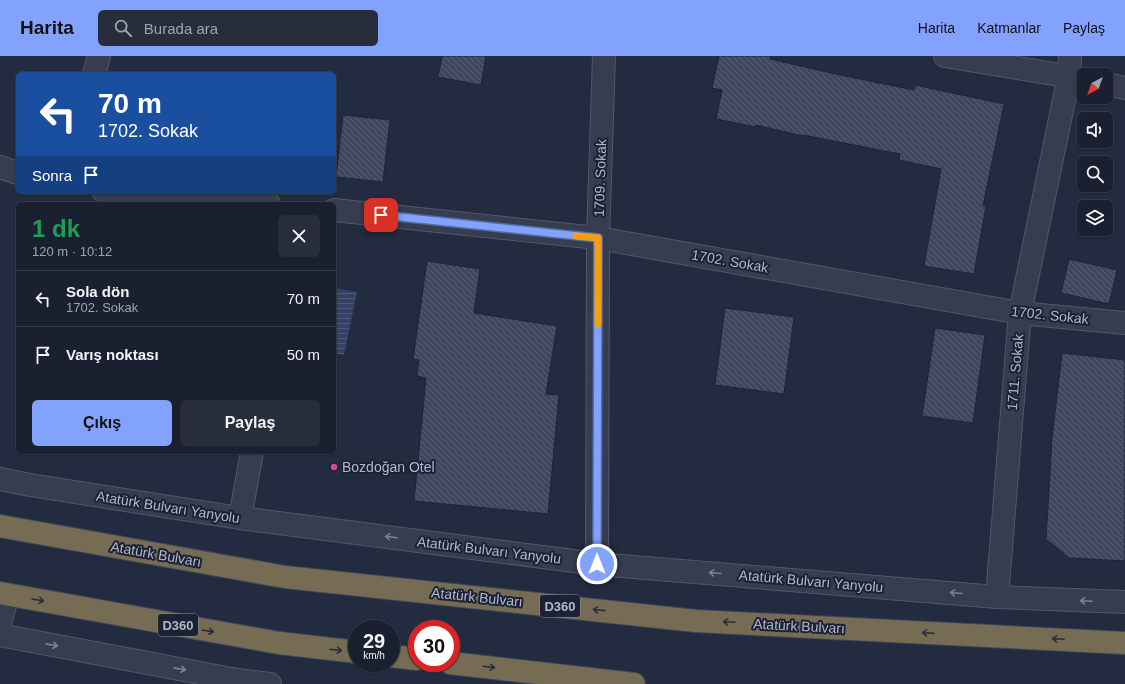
<!DOCTYPE html>
<html lang="tr">
<head>
<meta charset="utf-8">
<style>
	:root { --surface:#1a202f; --page:#272d3b; --text:#f1f3f6; --muted:#9fa3aa; --line:#383e4b; --accent:#83a2fe }
	body { margin:0; font-family:Helvetica,sans-serif; background:var(--page); color:var(--text); height:100vh; display:flex; flex-direction:column; font-size:15px; white-space:nowrap }
	* { box-sizing:border-box; margin:0 }
	p { font-size:13px; color:var(--muted) }
	.icon { flex:none; width:22px; height:22px; fill:none; stroke:currentColor; stroke-width:2; stroke-linecap:round; stroke-linejoin:round }
	.map { position:relative; flex:1; overflow:hidden }
	.panel { position:absolute; left:16px; top:146px; width:320px; height:252px; display:flex; flex-direction:column; background:var(--surface); border-radius:6px; box-shadow:0 1px 3px #0004,0 0 0 1px var(--line) }
	.panel>* { flex:none }
	.guide { position:absolute; left:16px; top:16px; width:320px; height:122px; border-radius:6px; box-shadow:0 1px 3px #0004,0 0 0 1px var(--line); background:#1a4fa0; color:#fff; overflow:hidden }
	.needle { width:26px; rotate:221deg }
	.buttons { position:absolute; left:1077px; top:12px; display:grid; gap:8px }
	.buttons a { display:grid; place-items:center; width:36px; height:36px; border-radius:6px; background:var(--surface); box-shadow:0 1px 3px #0004,0 0 0 1px var(--line); font-size:20px }
	.speed { position:absolute; left:348px; top:564px; display:flex; gap:8px; font-size:20px; font-weight:700; text-align:center }
	.speed>* { display:grid; place-content:center; width:52px; height:52px; border-radius:50%; background:var(--surface); box-shadow:0 1px 3px #0004,0 0 0 1px var(--line); line-height:1 }
	.speed small { font-size:10px; font-weight:400 }
	.speed .limit { border:6px solid #d22; background:#fff; color:#111 }
	.pin { position:absolute; display:grid; place-items:center; width:34px; height:34px; color:#fff; margin:-17px; border-radius:8px; box-shadow:0 2px 6px #0006 }
	.me { position:absolute; width:44px; margin:-22px; rotate:0deg; stroke-linejoin:round; filter:drop-shadow(0 0 3px #0008) }
	.turn { display:flex; align-items:center; gap:14px; height:84px; padding:0 16px; font-size:18px }
	.turn .icon { width:52px; height:52px; stroke-width:2.5 }
	.turn b { display:block; font-size:28px; line-height:34px }
	.then { display:flex; align-items:center; height:38px; padding:0 16px; background:#0003; gap:8px; font-size:15px }
	.round { display:grid; place-items:center; flex:none; width:42px; height:42px; border-radius:6px; background:var(--page) }
	.overview { display:flex; align-items:center; justify-content:space-between; height:68px; padding:0 16px }
	h1 { font-size:24px; font-weight:700; line-height:30px; color:#1e9e55 }
	.cta { display:flex; gap:8px; margin-top:auto; padding:8px 16px }
	.cta a { flex:1; height:46px; border-radius:6px; background:var(--accent); color:#111; font-size:16px; font-weight:700; line-height:46px; text-align:center }
	.cta a+a { background:var(--page); color:var(--text) }
	ul { padding:0; list-style:none }
	li { display:flex; align-items:center; gap:12px; height:56px; padding:0 16px; border-top:1px solid var(--line) }
	li div { flex:1 }
	li b { display:block; font-size:15px }
	li em { font-style:normal }
	header { display:flex; align-items:center; gap:24px; box-sizing:border-box; height:56px; padding:0 20px; background:var(--accent); color:#111 }
	header strong { font-size:19px }
	nav { display:flex; gap:22px; margin-inline-start:auto; font-size:14px }
	.search { width:280px; height:36px; background:var(--page); display:flex; align-items:center; gap:10px; box-sizing:border-box; padding:0 14px; border-radius:6px; color:var(--muted); font-size:15px }
	.map>svg:first-child { display:block }
</style>
</head>
<body>
<header>
<strong>Harita</strong>
<div class="search"><svg class="icon" aria-label="search" viewBox="0 0 24 24"><circle cx="10" cy="10" r="6"/><path d="M15 15l6 6"/></svg>Burada ara</div>
<nav><a>Harita</a><a>Katmanlar</a><a>Paylaş</a></nav>
</header>
<div class="map">
<svg width="1125" height="628" viewBox="0 0 1125 628">
	<defs>
		<pattern id="water-rules" width="6" height="5" patternUnits="userSpaceOnUse"><rect width="6" height="5" fill="#334165"/><path d="M0 2.5h6" fill="none" stroke="#4e5a7a"/></pattern>
		<pattern id="building-back-hatch" width="6" height="6" patternUnits="userSpaceOnUse"><rect width="6" height="6" fill="#3e475f"/><path d="M-1 5l2 2M0 0l6 6M5-1l2 2" fill="none" stroke="#585f75"/></pattern>
	</defs>
	<rect width="100%" height="100%" fill="#222b3f"/>
	<path fill="url(#water-rules)" d="M334,232L357,236L344,299L334,297Z"/>
	<g fill="url(#building-back-hatch)" stroke="#1d2436">
		<path d="M442,0H486L481,29L438,21Z"/>
		<path d="M719,0H770V3L840,19L914,34L915,29L1004,48L983,150H986L974,218L924,210L941,113L899,104L900,98L803,79V80L756,69V71L716,63L722,34L712,32Z"/>
		<path d="M343,59L390,64L383,126L336,121Z"/>
		<path d="M1069,203L1117,214L1109,248L1061,237Z"/>
		<path d="M427,205L480,213L474,257L557,270L546,338L559,339L548,458L414,445L426,322L417,320L419,304L413,303Z"/>
		<path d="M725,252L794,261L784,338L715,329Z"/>
		<path d="M935,272L985,279L973,367L922,360Z"/>
		<path d="M1062,297L1125,304V505L1069,502L1046,483L1052,382Z"/>
	</g>
	<g fill="none" stroke-linecap="round" stroke-linejoin="round">
		<defs>
			<g id="minor">
				<path d="M945,0L1084,23"/>
				<path d="M94,18L99,0"/>
				<path d="M1106,28L1125,32"/>
				<path d="M0,111L18,117"/>
				<path d="M104,136L269,148"/>
				<path d="M334,154L598,182L1020,257L1125,267"/>
				<path d="M0,423L30,429L240,462L597,508L997,541L1125,546"/>
				<path d="M240,462L252,396"/>
				<path d="M597,508L598,182L604,0"/>
				<path d="M997,541L1020,257L1069,20L1070,0"/>
				<path d="M0,567L8,539"/>
				<path d="M0,579L237,624L270,628"/>
			</g>
			<g id="highway">
				<path d="M0,470L285,521L696,565L1125,587"/>
				<path d="M0,537L279,587L357,596"/>
				<path d="M391,600L417,603"/>
				<path d="M450,607L634,628"/>
			</g>
		</defs>
		<use href="#minor" stroke="#51586a" stroke-width="24"/>
		<use href="#highway" stroke="#41485a" stroke-width="24"/>
		<use href="#minor" stroke="#363d4f" stroke-width="22"/>
		<use href="#highway" stroke="#756c53" stroke-width="22"/>
	</g>
	<defs><path id="oneway-shaft" d="M-6 0H5M1.5-3L5.5 0L1.5 3" fill="none" stroke-width="1.6" stroke-linecap="round" stroke-linejoin="round"/></defs>
	<g stroke="#7a8193">
		<use href="#oneway-shaft" transform="translate(391 481) rotate(-173)"/>
		<use href="#oneway-shaft" transform="translate(715 517) rotate(-175)"/>
		<use href="#oneway-shaft" transform="translate(956 537) rotate(-175)"/>
		<use href="#oneway-shaft" transform="translate(1086 545) rotate(-177)"/>
		<use href="#oneway-shaft" transform="translate(52 589) rotate(11)"/>
		<use href="#oneway-shaft" transform="translate(180 613) rotate(11)"/>
	</g>
	<g stroke="#282d39">
		<use href="#oneway-shaft" transform="translate(38 544) rotate(10)"/>
		<use href="#oneway-shaft" transform="translate(599 554) rotate(-174)"/>
		<use href="#oneway-shaft" transform="translate(729 566) rotate(-177)"/>
		<use href="#oneway-shaft" transform="translate(208 575) rotate(10)"/>
		<use href="#oneway-shaft" transform="translate(928 577) rotate(-177)"/>
		<use href="#oneway-shaft" transform="translate(1058 583) rotate(-177)"/>
		<use href="#oneway-shaft" transform="translate(336 594) rotate(7)"/>
		<use href="#oneway-shaft" transform="translate(489 611) rotate(7)"/>
	</g>
	<g fill="none" stroke-linecap="round" stroke-linejoin="round">
		<defs>
			<path id="route" d="M381,159L598,182L597,508"/>
		</defs>
		<use href="#route" stroke="#5569a5" stroke-width="10"/>
		<use href="#route" stroke="#83a2fe" stroke-width="7"/>
		<path stroke="#f59e0b" stroke-width="7" d="M576,180L598,182V268"/>
	</g>
	<circle fill="#d1479c" stroke="#1b2234" stroke-width="1.5" cx="334" cy="411" r="4"/>
	<g text-anchor="middle" dominant-baseline="central" stroke-width="4" stroke-linejoin="round" paint-order="stroke">
		<g fill="#1b2234" stroke="#858b9d" stroke-width="1">
			<rect x="540" y="539" width="40" height="22" rx="3"/>
			<rect x="158" y="558" width="40" height="22" rx="3"/>
		</g>
		<g font-size="13" font-weight="bold" fill="#b2b8ca">
			<text x="560" y="550">D360</text>
			<text x="178" y="569">D360</text>
		</g>
		<g font-size="14" fill="#b2b8ca" stroke="#1b2234">
			<text transform="translate(600 122) rotate(-88)">1709. Sokak</text>
			<text transform="translate(730 205) rotate(10)">1702. Sokak</text>
			<text transform="translate(1050 259) rotate(6)">1702. Sokak</text>
			<text transform="translate(1015 316) rotate(-85)">1711. Sokak</text>
			<text transform="translate(168 451) rotate(9)">Atatürk Bulvarı Yanyolu</text>
			<text transform="translate(489 494) rotate(7)">Atatürk Bulvarı Yanyolu</text>
			<text transform="translate(156 498) rotate(10)">Atatürk Bulvarı</text>
			<text transform="translate(811 525) rotate(5)">Atatürk Bulvarı Yanyolu</text>
			<text transform="translate(477 541) rotate(6)">Atatürk Bulvarı</text>
			<text transform="translate(799 570) rotate(3)">Atatürk Bulvarı</text>
		</g>
		<g font-size="14" fill="#b2b8ca" stroke="#1b2234" text-anchor="start">
			<text x="342" y="411">Bozdoğan Otel</text>
		</g>
	</g>
</svg>
<div class="buttons">
<a><svg class="needle" viewBox="-14 -14 28 28"><path d="M0-13l5 13h-10z" fill="#e53935"/><path d="M0 13l5-13h-10z" fill="#9fa3aa"/></svg></a>
<a><svg class="icon" aria-label="sound" viewBox="0 0 24 24"><path d="M4 9h4l5-4v14l-5-4H4zM17 9q2 3 0 6"/></svg></a>
<a><svg class="icon" aria-label="search" viewBox="0 0 24 24"><circle cx="10" cy="10" r="6"/><path d="M15 15l6 6"/></svg></a>
<a><svg class="icon" aria-label="layers" viewBox="0 0 24 24"><path d="M12 4l9 5-9 5-9-5zM3 14l9 5 9-5"/></svg></a>
</div>
<div class="speed"><div>29<small>km/h</small></div><div class="limit">30</div></div>
<div class="pin" style="left:381px;top:159px;background:#d93025"><svg class="icon" aria-label="arrive" viewBox="0 0 24 24"><path d="M6 21V4h12l-3 4 3 4H6"/></svg></div>
<svg class="me" style="left:597px;top:508px" viewBox="-20 -20 40 40"><circle r="17" fill="#83a2fe" stroke="#fff" stroke-width="3"/><path d="M0-11L8 9 0 5-8 9z" fill="#fff"/></svg>
<div class="guide">
<div class="turn"><svg class="icon" aria-label="left" viewBox="0 0 24 24"><path d="M17 20v-9H6M10 6l-5 5 5 5"/></svg><div><b>70 m</b>1702. Sokak</div></div>
<div class="then">Sonra<svg class="icon" aria-label="arrive" viewBox="0 0 24 24"><path d="M6 21V4h12l-3 4 3 4H6"/></svg></div>
</div>
<section class="panel">
<div class="overview"><div><h1>1 dk</h1><p>120 m · 10:12</p></div><a class="round"><svg class="icon" aria-label="close" viewBox="0 0 24 24"><path d="M6 6l12 12M18 6L6 18"/></svg></a></div>
<ul>
<li><svg class="icon" aria-label="left" viewBox="0 0 24 24"><path d="M17 20v-9H6M10 6l-5 5 5 5"/></svg><div><b>Sola dön</b><p>1702. Sokak</p></div><em>70 m</em></li>
<li><svg class="icon" aria-label="arrive" viewBox="0 0 24 24"><path d="M6 21V4h12l-3 4 3 4H6"/></svg><div><b>Varış noktası</b></div><em>50 m</em></li>
</ul>
<div class="cta"><a>Çıkış</a><a>Paylaş</a></div>
</section>
</div>
</body>
</html>
